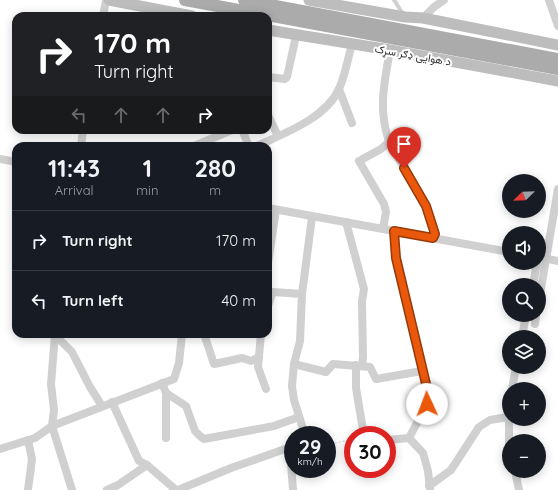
<!DOCTYPE html>
<html lang="en">
<head>
<meta charset="utf-8">
<style>
	:root { --surface:#171b24; --page:#20242c; --text:#f1f3f6; --muted:#9ea1a6; --line:#363941 }
	body { margin:0; font-family:Quicksand,Vazirmatn,sans-serif; background:var(--page); color:var(--text); height:100vh; display:flex; flex-direction:column; font-size:15px; white-space:nowrap }
	* { box-sizing:border-box; margin:0 }
	p { font-size:13px; color:var(--muted) }
	.icon { flex:none; width:22px; height:22px; fill:none; stroke:currentColor; stroke-width:2; stroke-linecap:round; stroke-linejoin:round }
	.map { position:relative; flex:1; overflow:hidden }
	.details { position:absolute; left:12px; top:142px; width:260px; height:196px; display:flex; flex-direction:column; background:var(--surface); border-radius:12px; box-shadow:0 2px 10px #0003 }
	.details>* { flex:none }
	.guide { position:absolute; left:12px; top:12px; width:260px; height:122px; border-radius:12px; box-shadow:0 2px 10px #0003; background:#202124; color:#fff; overflow:hidden }
	.needle { width:26px; rotate:247deg }
	.tools { position:absolute; left:502px; top:174px; display:grid; gap:8px }
	.tools a { display:grid; place-items:center; width:44px; height:44px; border-radius:50%; background:var(--surface); box-shadow:0 2px 10px #0003; font-size:20px }
	.speed { position:absolute; left:284px; top:426px; display:flex; gap:8px; font-size:20px; font-weight:700; text-align:center }
	.speed>* { display:grid; place-content:center; width:52px; height:52px; border-radius:50%; background:var(--surface); box-shadow:0 2px 10px #0003; line-height:1 }
	.speed small { font-size:10px; font-weight:400 }
	.speed .limit { border:6px solid #d22; background:#fff; color:#111 }
	.pin { position:absolute; display:grid; place-items:center; width:34px; height:34px; color:#fff; margin:-41px -17px; border-radius:50% 50% 50% 0; rotate:-45deg; box-shadow:0 0 4px #0007 }
	.pin .icon { rotate:45deg }
	.me { position:absolute; width:44px; margin:-22px; rotate:358deg; stroke-linejoin:round; filter:drop-shadow(0 0 3px #0008) }
	.turn { display:flex; align-items:center; gap:14px; height:84px; padding:0 16px; font-size:18px }
	.turn .icon { width:52px; height:52px; stroke-width:2.5 }
	.turn b { display:block; font-size:28px; line-height:34px }
	.lanes { display:flex; align-items:center; height:38px; padding:0 16px; background:#0003; justify-content:center; gap:20px; direction:ltr }
	.lanes .off { opacity:.35 }
	.eta { display:flex; justify-content:space-evenly; align-items:center; height:68px; text-align:center }
	.eta b { font-size:24px; font-weight:800; line-height:28px }
	ul { padding:0; list-style:none }
	li { display:flex; align-items:center; gap:12px; height:60px; padding:0 16px; border-top:1px solid var(--line) }
	li div { flex:1 }
	li b { display:block; font-size:15px }
	li em { font-style:normal }
	.map>svg:first-child { display:block }
</style>
</head>
<body>
<div class="map">
<svg width="558" height="490" viewBox="0 0 558 490">
	<rect width="100%" height="100%" fill="#fff"/>
	<g fill="none" stroke-linecap="round" stroke-linejoin="round">
		<path stroke="#cdcdcd" stroke-width="1" stroke-dasharray="2 2" stroke-linecap="butt" d="M327,445L353,439"/>
		<path stroke="#d0d0d0" stroke-width="4" d="M394,0L403,14"/>
		<g stroke="#d0d0d0" stroke-width="8">
			<path d="M549,0L558,26"/>
			<path d="M103,16L106,0"/>
			<path d="M423,18L434,7L444,0"/>
			<path d="M390,50C384,85 378,108 389,142C406,172 428,201 435,234L433,238"/>
			<path d="M268,77L285,79L287,77L296,36"/>
			<path d="M339,89L352,123"/>
			<path d="M268,115L278,136"/>
			<path d="M242,130L249,146"/>
			<path d="M81,146L83,130"/>
			<path d="M194,146L232,130"/>
			<path d="M257,146C285,133 326,118 339,89C345,76 348,58 352,44"/>
			<path d="M0,159L16,162"/>
			<path d="M268,208L509,252"/>
			<path d="M346,222L364,289L362,301L363,357L362,366"/>
			<path d="M383,229L386,212L384,204L359,161L381,149L389,142"/>
			<path d="M394,231L396,258L427,388V404L409,438"/>
			<path d="M539,257L558,261"/>
			<path d="M268,263L276,210"/>
			<path d="M533,285L537,263"/>
			<path d="M539,300L558,189"/>
			<path d="M268,306L272,294L273,292L302,294"/>
			<path d="M535,324L536,315"/>
			<path d="M55,334L51,384L54,410L52,426L72,490"/>
			<path d="M204,334L214,364L242,358L251,361L259,357"/>
			<path d="M261,334L258,367L266,389"/>
			<path d="M55,335L72,352L90,387L102,406"/>
			<path d="M522,337L526,315"/>
			<path d="M294,364L326,372L333,364L370,367L376,379L422,371"/>
			<path d="M356,365V388L363,430L371,435"/>
			<path d="M162,383L166,393L186,406L195,431L200,436L204,439L274,426L299,417"/>
			<path d="M512,389L516,367"/>
			<path d="M112,402L139,461L147,465L176,490"/>
			<path d="M509,413V448"/>
			<path d="M305,435L294,400L292,386L294,364L300,341L302,294L312,217"/>
			<path d="M166,438V393"/>
			<path d="M409,438L423,453L428,471L430,489"/>
			<path d="M387,440L409,438"/>
			<path d="M0,449L35,438L52,426L174,379L179,363L182,334"/>
			<path d="M293,455L291,463L293,490"/>
			<path d="M515,471L519,490"/>
			<path d="M429,486L451,470L479,427L490,420L508,417"/>
			<path d="M28,490L32,459L28,440"/>
			<path d="M107,490L118,485L147,465"/>
			<path d="M178,490L231,468L285,449L293,448"/>
		</g>
		<g stroke="#bdbdbd" stroke-width="11">
			<path d="M109,0L192,16"/>
			<path d="M309,0L405,17L423,18L558,45"/>
			<path d="M268,30L390,50L558,81"/>
		</g>
		<g stroke="#ababab" stroke-width="12">
			<path d="M185,0L558,69"/>
			<path d="M244,0L558,59"/>
		</g>
	</g>
	<g fill="none" stroke-linecap="round" stroke-linejoin="round">
		<defs>
			<path id="route" d="M404,168L426,206L435,234L433,238L394,231L396,258L427,388V404"/>
		</defs>
		<use href="#route" stroke="#983908" stroke-width="10"/>
		<use href="#route" stroke="#ea580c" stroke-width="7"/>
	</g>
	<g text-anchor="middle" dominant-baseline="central" stroke-width="4" stroke-linejoin="round" paint-order="stroke">
		<g font-size="11" fill="#333" stroke="#fff">
			<text transform="translate(413 55) rotate(10)">د هوایی ډګر سړک</text>
		</g>
	</g>
</svg>
<div class="tools">
<a><svg class="needle" viewBox="-14 -14 28 28"><path d="M0-13l5 13h-10z" fill="#e53935"/><path d="M0 13l5-13h-10z" fill="#9ea1a6"/></svg></a>
<a><svg class="icon" aria-label="sound" viewBox="0 0 24 24"><path d="M4 9h4l5-4v14l-5-4H4zM17 9q2 3 0 6"/></svg></a>
<a><svg class="icon" aria-label="search" viewBox="0 0 24 24"><circle cx="10" cy="10" r="6"/><path d="M15 15l6 6"/></svg></a>
<a><svg class="icon" aria-label="layers" viewBox="0 0 24 24"><path d="M12 4l9 5-9 5-9-5zM3 14l9 5 9-5"/></svg></a>
<a>+</a>
<a>−</a>
</div>
<div class="speed"><div>29<small>km/h</small></div><div class="limit">30</div></div>
<div class="pin" style="left:404px;top:168px;background:#d93025"><svg class="icon" aria-label="arrive" viewBox="0 0 24 24"><path d="M6 21V4h12l-3 4 3 4H6"/></svg></div>
<svg class="me" style="left:427px;top:404px" viewBox="-20 -20 40 40"><circle r="19" fill="#fff"/><path d="M0-13L10 11 0 6-10 11z" fill="#ea580c"/></svg>
<div class="guide">
<div class="turn"><svg class="icon" aria-label="right" viewBox="0 0 24 24"><path d="M7 20v-9h11M14 6l5 5-5 5"/></svg><div><b>170 m</b>Turn right</div></div>
<div class="lanes"><svg class="icon off" aria-label="left" viewBox="0 0 24 24"><path d="M17 20v-9H6M10 6l-5 5 5 5"/></svg><svg class="icon off" aria-label="ahead" viewBox="0 0 24 24"><path d="M12 20V5M6 11l6-6 6 6"/></svg><svg class="icon off" aria-label="ahead" viewBox="0 0 24 24"><path d="M12 20V5M6 11l6-6 6 6"/></svg><svg class="icon" aria-label="right" viewBox="0 0 24 24"><path d="M7 20v-9h11M14 6l5 5-5 5"/></svg></div>
</div>
<section class="details">
<div class="eta">
<div><b>11:43</b><p>Arrival</p></div>
<div><b>1</b><p>min</p></div>
<div><b>280</b><p>m</p></div>
</div>
<ul>
<li><svg class="icon" aria-label="right" viewBox="0 0 24 24"><path d="M7 20v-9h11M14 6l5 5-5 5"/></svg><div><b>Turn right</b></div><em>170 m</em></li>
<li><svg class="icon" aria-label="left" viewBox="0 0 24 24"><path d="M17 20v-9H6M10 6l-5 5 5 5"/></svg><div><b>Turn left</b></div><em>40 m</em></li>
</ul>
</section>
</div>
</body>
</html>
